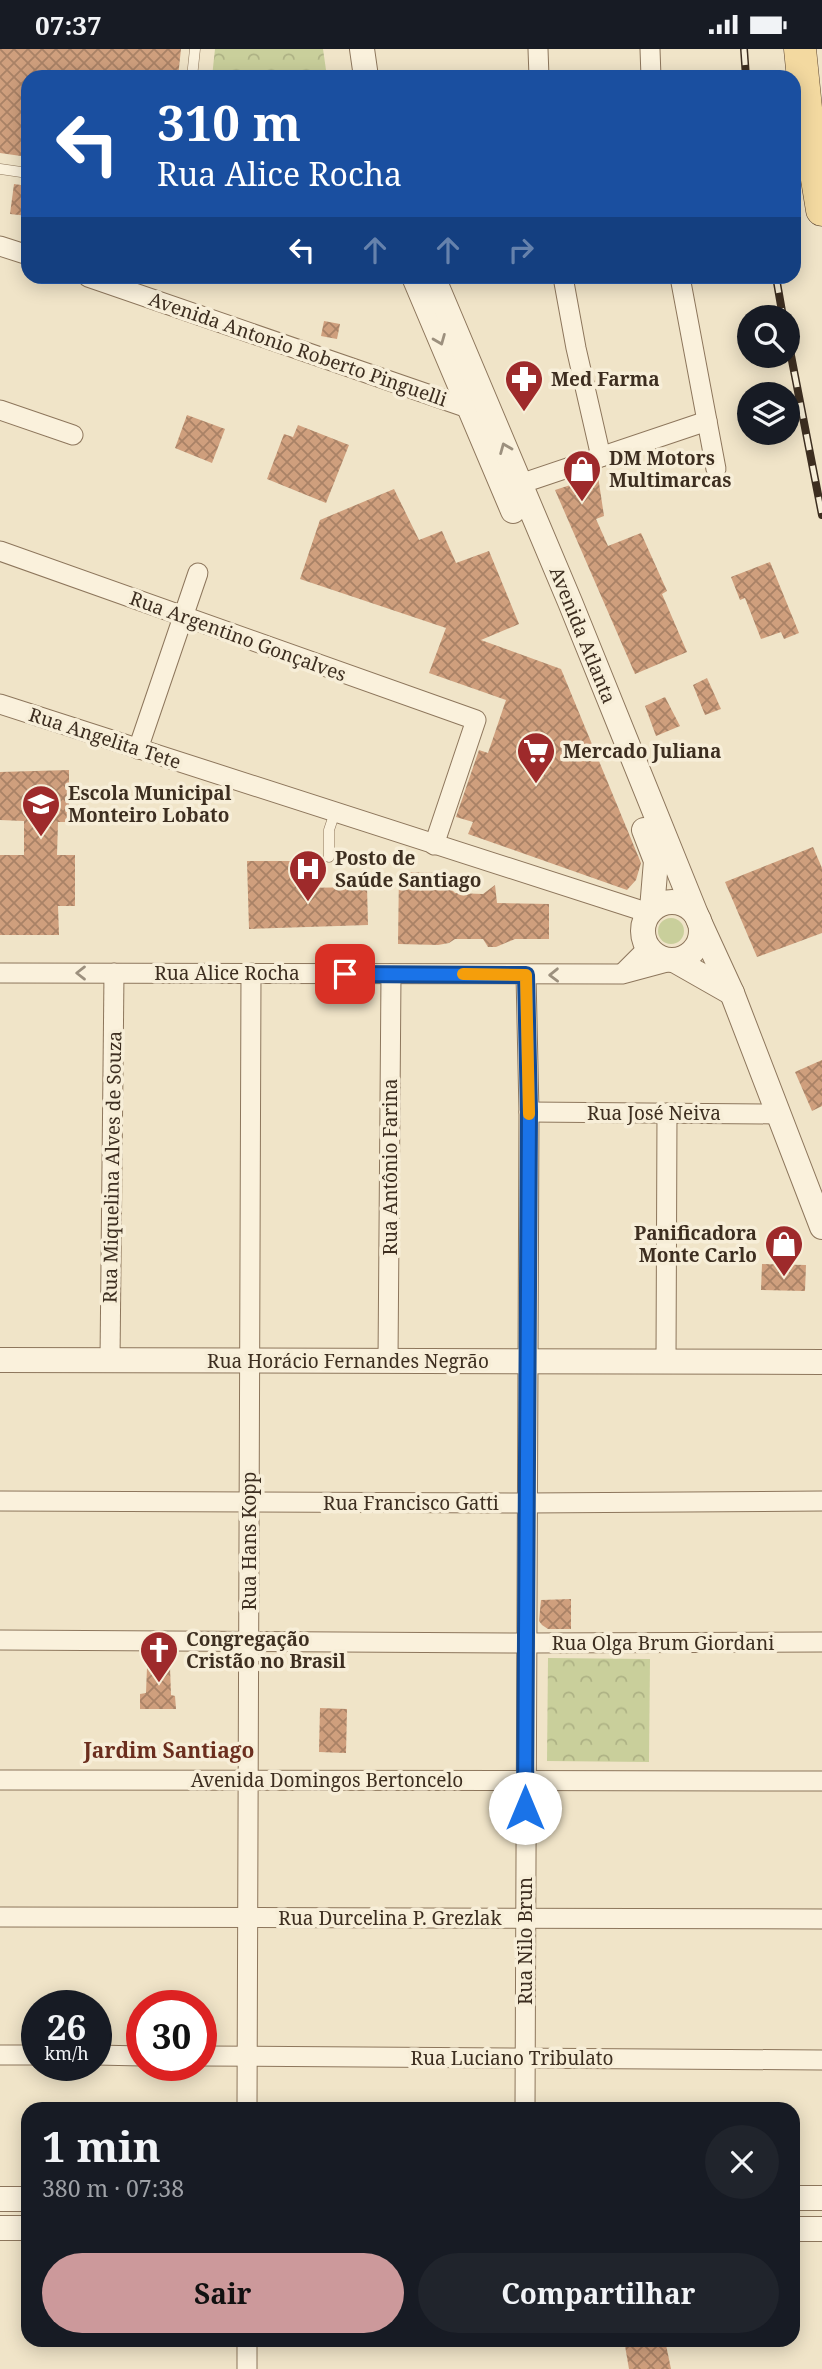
<!DOCTYPE html>
<html lang="pt">
<head>
<meta charset="utf-8">
<style>
	:root { --surface:#171b24; --page:#20242c; --text:#f1f3f6; --muted:#9ea1a6; --accent:#cc999b }
	body { margin:0; font-family:"Noto Serif",serif; background:var(--page); color:var(--text); height:100vh; display:flex; flex-direction:column; font-size:26px; white-space:nowrap }
	* { box-sizing:border-box; margin:0 }
	p { font-size:23px; color:var(--muted) }
	.icon { flex:none; width:38px; height:38px; fill:none; stroke:currentColor; stroke-width:2; stroke-linecap:round; stroke-linejoin:round }
	.map { position:relative; flex:1; overflow:hidden }
	.drawer { position:absolute; left:21px; top:2053px; width:779px; height:245px; display:flex; flex-direction:column; background:var(--surface); border-radius:21px; box-shadow:0 4px 18px #0003 }
	.drawer>* { flex:none }
	.guide { position:absolute; left:21px; top:21px; width:780px; height:214px; border-radius:21px; box-shadow:0 4px 18px #0003; background:#1a4fa0; color:#fff; overflow:hidden }
	.fabs { position:absolute; left:737px; top:256px; display:grid; gap:14px }
	.fabs a { display:grid; place-items:center; width:63px; height:63px; border-radius:50%; background:var(--surface); box-shadow:0 4px 18px #0003; font-size:35px }
	.speed { position:absolute; left:21px; top:1941px; display:flex; gap:14px; font-size:35px; font-weight:700; text-align:center }
	.speed>* { display:grid; place-content:center; width:91px; height:91px; border-radius:50%; background:var(--surface); box-shadow:0 4px 18px #0003; line-height:1 }
	.speed small { font-size:18px; font-weight:400 }
	.speed .limit { border:10px solid #d22; background:#fff; color:#111 }
	.pin { position:absolute; display:grid; place-items:center; width:60px; height:60px; color:#fff; margin:-30px; border-radius:14px; box-shadow:0 4px 10px #0006 }
	.me { position:absolute; width:77px; margin:-38px; rotate:0deg; stroke-linejoin:round; filter:drop-shadow(0 0 5px #0008) }
	.turn { display:flex; align-items:center; gap:24px; height:147px; padding:0 21px; font-size:32px }
	.turn .icon { width:91px; height:91px; stroke-width:2.5 }
	.turn b { display:block; font-size:49px; line-height:60px }
	.lanes { display:flex; align-items:center; height:66px; padding:0 21px; background:#0003; justify-content:center; gap:35px; direction:ltr }
	.lanes .off { opacity:.35 }
	.round { display:grid; place-items:center; flex:none; width:74px; height:74px; border-radius:37px; background:var(--page) }
	.overview { display:flex; align-items:center; justify-content:space-between; height:119px; padding:0 21px }
	h1 { font-size:42px; font-weight:700; line-height:52px }
	.cta { display:flex; gap:14px; margin-top:auto; padding:14px 21px }
	.cta a { flex:1; height:80px; border-radius:42px; background:var(--accent); color:#111; font-size:28px; font-weight:700; line-height:80px; text-align:center }
	.cta a+a { background:var(--page); color:var(--text) }
	.status { display:flex; justify-content:space-between; align-items:center; height:49px; padding:0 35px; background:var(--surface); direction:ltr }
	.status svg { height:19px; fill:currentColor }
	.map>svg:first-child { display:block }
</style>
</head>
<body>
<div class="status"><b>07:37</b><svg viewBox="0 0 49 12"><path d="M0 12V9h3v3zM5 12V6h3v6zM10 12V3h3v9zM15 12V0h3v12zM26 1h20v11H26zM47 4h2v5h-2z"/></svg></div>
<div class="map">
<svg width="822" height="2320" viewBox="0 0 822 2320">
	<defs>
		<pattern id="forest-crowns" width="20" height="18" patternUnits="userSpaceOnUse" patternTransform="scale(1.75)"><rect width="20" height="18" fill="#c9cf9b"/><path d="M2 6a3 3 0 1 1 6 0M12 15a3 3 0 1 1 6 0" fill="none" stroke="#aeb285"/></pattern>
		<pattern id="building-cross-hatch" width="8" height="8" patternUnits="userSpaceOnUse" patternTransform="scale(1.75)"><rect width="8" height="8" fill="#cf9f7d"/><path d="M0 0l8 8M0 8l8-8" fill="none" stroke="#a98266"/></pattern>
	</defs>
	<rect width="100%" height="100%" fill="#f0e4c8"/>
	<circle fill="#c9cf9b" cx="671" cy="882" r="13"/>
	<g fill="url(#forest-crowns)">
		<path d="M215,0H323L327,28H212Z"/>
		<path d="M548,1609L650,1610L649,1713L547,1712Z"/>
	</g>
	<g fill="url(#building-cross-hatch)">
		<path d="M0,0H181L178,28H28V108L0,104Z"/>
		<path d="M14,135L28,137V167L10,165Z"/>
		<path d="M324,272L340,275L337,290L321,287Z"/>
		<path d="M187,366L225,380L212,414L175,399Z"/>
		<path d="M298,376L349,396L326,454L267,430L284,385L293,388Z"/>
		<path d="M598,427L604,467L596,470L608,497L641,484L667,542L662,545L687,603L635,625L555,441Z"/>
		<path d="M394,440L419,491L442,482L456,514L489,502L519,575L481,591L561,620L641,814L636,831L627,841L468,785L473,773L456,768L479,701L488,704L506,651L429,624L446,579L300,530L320,471Z"/>
		<path d="M770,513L799,584L784,590L781,583L761,590L745,549L740,551L731,528Z"/>
		<path d="M707,629L721,660L705,666L693,636Z"/>
		<path d="M665,648L680,677L656,687L645,657Z"/>
		<path d="M69,721V773H58L57,806H75V857H58L59,886H0V806H24V772L0,771V723Z"/>
		<path d="M813,798L822,819V884L757,908L725,833Z"/>
		<path d="M247,812H297L298,839L367,838L368,876L249,880Z"/>
		<path d="M399,823L440,824L439,837L451,840L455,844L483,845L495,836L497,854L549,855V890H515L496,898H488L483,890H455L449,894L438,896L398,895Z"/>
		<path d="M822,1011V1057L812,1062L795,1023Z"/>
		<path d="M762,1215L806,1216L805,1242L761,1241Z"/>
		<path d="M571,1550V1580H548L542,1576L539,1572L541,1551Z"/>
		<path d="M166,1617L170,1618L171,1646L175,1647L176,1660H140V1645L146,1644L147,1618Z"/>
		<path d="M320,1659L347,1660L346,1704L319,1703Z"/>
		<path d="M624,2291H665L671,2320H629Z"/>
	</g>
	<g fill="none" stroke-linecap="round" stroke-linejoin="round">
		<defs>
			<g id="service">
				<path d="M192,28L195,0"/>
				<path d="M0,120L28,124"/>
				<path d="M329,808V781L335,763"/>
			</g>
			<g id="minor">
				<path d="M538,0L539,28"/>
				<path d="M650,0L651,28"/>
				<path d="M0,197L28,206"/>
				<path d="M88,228L468,359L478,356"/>
				<path d="M563,228L576,299L601,408"/>
				<path d="M680,228L716,420"/>
				<path d="M0,361L73,386"/>
				<path d="M508,439L707,372"/>
				<path d="M0,502L476,671L434,796"/>
				<path d="M0,655L649,864"/>
				<path d="M138,700L198,524"/>
				<path d="M0,924L622,925L674,911"/>
				<path d="M623,924L648,899"/>
				<path d="M529,1063L779,1065"/>
				<path d="M110,1311L114,924"/>
				<path d="M666,1311L667,1064"/>
				<path d="M388,1312L391,925"/>
				<path d="M0,1452L527,1454L822,1452"/>
				<path d="M0,1591L526,1594L822,1593"/>
				<path d="M0,1731L822,1732"/>
				<path d="M0,1868L822,1870"/>
				<path d="M0,2006H37"/>
				<path d="M96,2006L142,2007"/>
				<path d="M201,2007L822,2011"/>
				<path d="M247,2060L251,924"/>
				<path d="M525,2060L529,1063L526,926"/>
				<path d="M247,2320V2291"/>
			</g>
			<g id="tertiary">
				<path d="M362,0L366,28"/>
				<path d="M414,228L513,462"/>
				<path d="M433,228L570,553L698,870L732,944L822,1178"/>
				<path d="M644,781L656,812L652,860"/>
				<circle cx="672" cy="882" r="29"/>
				<path d="M674,911L732,944"/>
				<path d="M0,1311L822,1313"/>
				<path d="M793,2149H822"/>
				<path d="M0,2150H28"/>
				<path d="M0,2179H28"/>
				<path d="M793,2180H822"/>
			</g>
			<path id="primary" d="M800,0L807,69L822,161"/>
		</defs>
		<use href="#service" stroke="#8d765c" stroke-width="11"/>
		<use href="#minor" stroke="#8d765c" stroke-width="21"/>
		<use href="#tertiary" stroke="#8d765c" stroke-width="26"/>
		<use href="#primary" stroke="#5b4430" stroke-width="33"/>
		<use href="#service" stroke="#faf1dc" stroke-width="10"/>
		<use href="#minor" stroke="#faf1dc" stroke-width="19"/>
		<use href="#tertiary" stroke="#faf1dc" stroke-width="24"/>
		<use href="#primary" stroke="#f3d9a0" stroke-width="32"/>
		<defs>
			<g id="rail">
				<path d="M744,0L746,28"/>
				<path d="M776,228L783,268"/>
				<path d="M788,291L822,466"/>
			</g>
		</defs>
		<use href="#rail" stroke="#3d2e20" stroke-width="8"/>
		<use href="#rail" stroke="#f7eed8" stroke-width="5" stroke-dasharray="16" stroke-linecap="butt"/>
	</g>
	<defs><path id="oneway-chevron" d="M-2-3.5L2.5 0L-2 3.5" fill="none" stroke-width="1.6" stroke-linecap="round" stroke-linejoin="round" transform="scale(1.75)"/></defs>
	<g stroke="#9c907e">
		<use href="#oneway-chevron" transform="translate(440 291) rotate(68)"/>
		<use href="#oneway-chevron" transform="translate(505 399) rotate(-112)"/>
		<use href="#oneway-chevron" transform="translate(81 924) rotate(-180)"/>
		<use href="#oneway-chevron" transform="translate(554 926) rotate(179)"/>
	</g>
	<g fill="none" stroke-linecap="round" stroke-linejoin="round">
		<defs>
			<path id="route" d="M345,925L526,926L529,1063L525,1759"/>
		</defs>
		<use href="#route" stroke="#114b97" stroke-width="18"/>
		<use href="#route" stroke="#1a73e8" stroke-width="12"/>
		<path stroke="#f59e0b" stroke-width="12" d="M463,925L526,926L529,1065"/>
	</g>
	<defs>
		<symbol id="pharmacy-pin" viewBox="-11 -11 22 30"><path d="M0 17L-7.5 6A9.5 9.5 0 1 1 7.5 6Z" fill="#9e2a2b" stroke="#f7eed8"/><path d="M-2-6h4v4h4v4h-4v4h-4v-4h-4v-4h4Z" fill="#fff"/></symbol>
		<symbol id="shop-pin" viewBox="-11 -11 22 30"><path d="M0 17L-7.5 6A9.5 9.5 0 1 1 7.5 6Z" fill="#9e2a2b" stroke="#f7eed8"/><path d="M-5-2.5h2.3a2.7 3.5 0 0 1 5.4 0H5L5.5 6h-11ZM-1.5-2.5h3a1.5 2.3 0 0 0-3 0Z" fill="#fff"/></symbol>
		<symbol id="supermarket-pin" viewBox="-11 -11 22 30"><path d="M0 17L-7.5 6A9.5 9.5 0 1 1 7.5 6Z" fill="#9e2a2b" stroke="#f7eed8"/><path d="M-6-5.5h2.5l.6 2H6L4.5 2H-2.5L-4.4-4H-6ZM-1.5 3.2a1.3 1.3 0 1 0 .1 0ZM3 3.2a1.3 1.3 0 1 0 .1 0Z" fill="#fff"/></symbol>
		<symbol id="school-pin" viewBox="-11 -11 22 30"><path d="M0 17L-7.5 6A9.5 9.5 0 1 1 7.5 6Z" fill="#9e2a2b" stroke="#f7eed8"/><path d="M0-5L7-2L0 1L-7-2ZM-4 1L0 2.5L4 1V4Q0 6-4 4Z" fill="#fff"/></symbol>
		<symbol id="hospital-pin" viewBox="-11 -11 22 30"><path d="M0 17L-7.5 6A9.5 9.5 0 1 1 7.5 6Z" fill="#9e2a2b" stroke="#f7eed8"/><path d="M-5-5h3v3.5h4V-5h3V5h-3V1.5h-4V5h-3Z" fill="#fff"/></symbol>
		<symbol id="church-pin" viewBox="-11 -11 22 30"><path d="M0 17L-7.5 6A9.5 9.5 0 1 1 7.5 6Z" fill="#9e2a2b" stroke="#f7eed8"/><path d="M-1.2-6h2.4v3.5h3.3v2.4h-3.3V6h-2.4V-.1h-3.3v-2.4h3.3Z" fill="#fff"/></symbol>
	</defs>
	<g fill-rule="evenodd">
		<use href="#pharmacy-pin" x="502" y="308" width="44" height="60"/>
		<use href="#shop-pin" x="560" y="398" width="44" height="60"/>
		<use href="#supermarket-pin" x="514" y="680" width="44" height="60"/>
		<use href="#school-pin" x="19" y="733" width="44" height="60"/>
		<use href="#hospital-pin" x="286" y="798" width="44" height="60"/>
		<use href="#shop-pin" x="762" y="1173" width="44" height="60"/>
		<use href="#church-pin" x="137" y="1579" width="44" height="60"/>
	</g>
	<g text-anchor="middle" dominant-baseline="central" stroke-width="7" stroke-linejoin="round" paint-order="stroke">
		<g font-size="19" fill="#3d2e20" stroke="#f7eed8">
			<text transform="translate(298 300) rotate(19)">Avenida Antonio Roberto Pinguelli</text>
			<text transform="translate(583 586) rotate(68)">Avenida Atlanta</text>
			<text transform="translate(238 587) rotate(20)">Rua Argentino Gonçalves</text>
			<text transform="translate(105 689) rotate(18)">Rua Angelita Tete</text>
			<text x="227" y="924">Rua Alice Rocha</text>
			<text x="654" y="1064">Rua José Neiva</text>
			<text transform="translate(112 1118) rotate(-89)">Rua Miquelina Alves de Souza</text>
			<text transform="translate(390 1118) rotate(-90)">Rua Antônio Farina</text>
			<text x="348" y="1312">Rua Horácio Fernandes Negrão</text>
			<text x="411" y="1454">Rua Francisco Gatti</text>
			<text transform="translate(249 1492) rotate(-90)">Rua Hans Kopp</text>
			<text x="663" y="1594">Rua Olga Brum Giordani</text>
			<text x="327" y="1731">Avenida Domingos Bertoncelo</text>
			<text x="390" y="1869">Rua Durcelina P. Grezlak</text>
			<text transform="translate(525 1892) rotate(-90)">Rua Nilo Brun</text>
			<text x="512" y="2009">Rua Luciano Tribulato</text>
		</g>
		<g font-size="19" font-weight="bold" fill="#3d2e20" stroke="#f7eed8" text-anchor="start">
			<text x="551" y="330">Med Farma</text>
			<text x="609" y="409">DM Motors<tspan x="609" dy="22">Multimarcas</tspan></text>
			<text x="563" y="702">Mercado Juliana</text>
			<text x="68" y="744">Escola Municipal<tspan x="68" dy="22">Monteiro Lobato</tspan></text>
			<text x="335" y="809">Posto de<tspan x="335" dy="22">Saúde Santiago</tspan></text>
			<text x="757" y="1184" text-anchor="end">Panificadora<tspan x="757" dy="22">Monte Carlo</tspan></text>
			<text x="186" y="1590">Congregação<tspan x="186" dy="22">Cristão no Brasil</tspan></text>
		</g>
		<g font-size="21" font-weight="bold" fill="#6b2e1e" stroke="#f7eed8">
			<text x="169" y="1701">Jardim Santiago</text>
		</g>
	</g>
</svg>
<div class="fabs">
<a><svg class="icon" aria-label="search" viewBox="0 0 24 24"><circle cx="10" cy="10" r="6"/><path d="M15 15l6 6"/></svg></a>
<a><svg class="icon" aria-label="layers" viewBox="0 0 24 24"><path d="M12 4l9 5-9 5-9-5zM3 14l9 5 9-5"/></svg></a>
</div>
<div class="speed"><div>26<small>km/h</small></div><div class="limit">30</div></div>
<div class="pin" style="left:345px;top:925px;background:#d93025"><svg class="icon" aria-label="arrive" viewBox="0 0 24 24"><path d="M6 21V4h12l-3 4 3 4H6"/></svg></div>
<svg class="me" style="left:525px;top:1759px" viewBox="-20 -20 40 40"><circle r="19" fill="#fff"/><path d="M0-13L10 11 0 6-10 11z" fill="#1a73e8"/></svg>
<div class="guide">
<div class="turn"><svg class="icon" aria-label="left" viewBox="0 0 24 24"><path d="M17 20v-9H6M10 6l-5 5 5 5"/></svg><div><b>310 m</b>Rua Alice Rocha</div></div>
<div class="lanes"><svg class="icon" aria-label="left" viewBox="0 0 24 24"><path d="M17 20v-9H6M10 6l-5 5 5 5"/></svg><svg class="icon off" aria-label="ahead" viewBox="0 0 24 24"><path d="M12 20V5M6 11l6-6 6 6"/></svg><svg class="icon off" aria-label="ahead" viewBox="0 0 24 24"><path d="M12 20V5M6 11l6-6 6 6"/></svg><svg class="icon off" aria-label="right" viewBox="0 0 24 24"><path d="M7 20v-9h11M14 6l5 5-5 5"/></svg></div>
</div>
<section class="drawer">
<div class="overview"><div><h1>1 min</h1><p>380 m · 07:38</p></div><a class="round"><svg class="icon" aria-label="close" viewBox="0 0 24 24"><path d="M6 6l12 12M18 6L6 18"/></svg></a></div>
<div class="cta"><a>Sair</a><a>Compartilhar</a></div>
</section>
</div>
</body>
</html>
